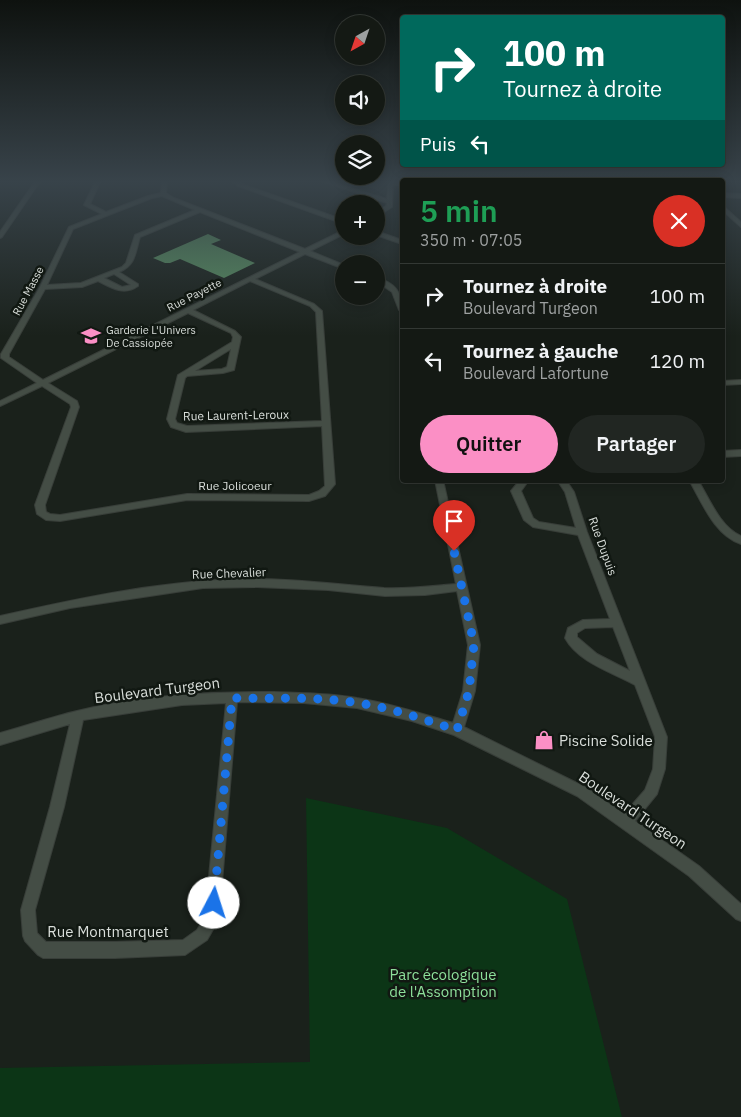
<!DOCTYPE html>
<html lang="fr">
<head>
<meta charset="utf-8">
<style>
	:root { --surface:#141914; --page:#212622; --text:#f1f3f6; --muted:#9da0a0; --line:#333834; --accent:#fb8fc5 }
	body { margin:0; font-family:"IBM Plex Sans",sans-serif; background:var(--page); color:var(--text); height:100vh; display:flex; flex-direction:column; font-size:19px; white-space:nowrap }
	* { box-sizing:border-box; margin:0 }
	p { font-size:16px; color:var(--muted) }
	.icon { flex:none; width:28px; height:28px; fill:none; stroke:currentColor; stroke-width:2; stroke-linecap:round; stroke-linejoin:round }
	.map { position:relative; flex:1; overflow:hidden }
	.details { position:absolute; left:400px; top:178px; width:325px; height:305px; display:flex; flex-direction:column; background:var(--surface); border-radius:5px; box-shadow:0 2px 12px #0003,0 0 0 1px var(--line) }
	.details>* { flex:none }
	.hud { position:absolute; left:400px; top:15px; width:325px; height:152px; border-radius:5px; box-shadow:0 2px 12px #0003,0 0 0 1px var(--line); background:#00695c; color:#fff; overflow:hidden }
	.needle { width:32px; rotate:220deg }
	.buttons { position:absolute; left:335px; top:15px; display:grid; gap:10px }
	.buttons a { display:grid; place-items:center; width:50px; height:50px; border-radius:50%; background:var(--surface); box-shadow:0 2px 12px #0003,0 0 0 1px var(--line); font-size:25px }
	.pin { position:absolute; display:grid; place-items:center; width:42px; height:42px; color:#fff; margin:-51px -21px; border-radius:50% 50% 50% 0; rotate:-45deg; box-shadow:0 0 5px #0007 }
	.pin .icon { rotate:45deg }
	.me { position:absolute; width:55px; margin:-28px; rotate:5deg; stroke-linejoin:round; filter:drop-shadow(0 0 4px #0008) }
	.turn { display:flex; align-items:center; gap:18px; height:105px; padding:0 20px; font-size:22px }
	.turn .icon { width:65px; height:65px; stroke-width:2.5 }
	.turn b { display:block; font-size:35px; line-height:42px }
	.then { display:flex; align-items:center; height:48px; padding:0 20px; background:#0003; gap:10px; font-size:19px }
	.round { display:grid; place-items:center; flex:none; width:52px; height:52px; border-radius:26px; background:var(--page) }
	.head { display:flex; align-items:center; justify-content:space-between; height:85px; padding:0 20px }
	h1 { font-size:30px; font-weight:600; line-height:38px; color:#1e9e55 }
	.cta { display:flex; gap:10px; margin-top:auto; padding:10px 20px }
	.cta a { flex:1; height:58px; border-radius:30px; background:var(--accent); color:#111; font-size:20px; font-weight:600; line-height:58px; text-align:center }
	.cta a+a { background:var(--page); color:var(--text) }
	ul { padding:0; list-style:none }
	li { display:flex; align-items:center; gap:15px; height:65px; padding:0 20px; border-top:1px solid var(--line) }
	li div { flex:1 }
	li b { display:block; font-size:19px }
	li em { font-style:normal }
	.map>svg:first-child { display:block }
</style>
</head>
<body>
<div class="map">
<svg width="741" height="1117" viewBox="0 0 741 1117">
	<rect width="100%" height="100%" fill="#1a211b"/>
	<path fill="#0c3516" d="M306,798L447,828L567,899L622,1117H0V1068L310,1062Z"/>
	<path fill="#5b9464" d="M208,234L221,240L211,244L255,263L224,278L180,259L170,263H165L153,258Z"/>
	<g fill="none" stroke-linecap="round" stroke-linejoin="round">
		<defs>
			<g id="minor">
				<path d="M36,180H41L2,237L0,238V232Z"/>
				<path d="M96,180H101L90,204L106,212L148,196L161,193L162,180H167L166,193L174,198L305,249L344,230V234L310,251L344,265V269L305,254L255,279L314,304L322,311L335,484L325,496L309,501L187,500L60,521L46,520L37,514L35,505L71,407L70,404L42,386L0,406V401L37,383L1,358V354L40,287L69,227L102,214L84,205ZM162,196L195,210L135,235L126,263L122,267L81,283L47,285L73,229L152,198ZM200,212L300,252L43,380L9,357V354L45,289L82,287L98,281C112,288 124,296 138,286V284L119,272C136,265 135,253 140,237ZM114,274L131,285L122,287L104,278ZM250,281L310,306L316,312L322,421L187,426L177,423L175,419L185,378L187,376L223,373L234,370L241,337L235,331L193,310ZM188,313L231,333L233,337L232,342L178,375L167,419L171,427L186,432L322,426L325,486L319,491L309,495L187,494L60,515L50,514L46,512L45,505L79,407L77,401L48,383ZM231,349L227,367L222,369L195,371Z"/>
				<path d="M231,180H237L242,184L344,220V224L238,186Z"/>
				<path d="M318,180H326L387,199L389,180L402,183V185H393L392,207L376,217V212L386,206L387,203Z"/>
				<path d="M722,193L741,194V198L722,197Z"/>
				<path d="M722,205L741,222V227L722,210Z"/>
				<path d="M376,231L402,240V244L376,235Z"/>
				<path d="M376,277C396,284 402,291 402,312L399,310L392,292L376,281Z"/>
				<path d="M741,380V384L722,385V381Z"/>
				<path d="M741,450V456L722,457V451Z"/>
				<path d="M435,480H443L480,645L475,691L464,727L587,788L624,814L645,790L653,769L655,737L635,685C612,672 579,663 565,638L568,628L583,620L610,619L578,535L533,527L524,520L511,491L520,480H529L521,491L533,518L539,522L576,528L565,492L557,480H566L574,492L587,532L667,737L665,769L657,794L635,821L699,866L741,904V921L736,919L689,876L577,796L454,735L412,721L357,708L304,703L237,702L219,919L207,940L185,955L115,958H43L38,955L25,941L23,936L21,910L50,807L70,724L0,745V733C26,726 51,717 77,711C140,695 208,692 274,692C301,693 330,693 357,698C390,703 422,714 453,723L463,691L468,645L457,591L425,595L385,596L328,590L257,587L203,588L70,608L0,624V616C84,597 169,579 255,579C298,579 341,585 384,588C408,589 432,586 456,584ZM613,627L630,671L597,654L577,637V633L585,628ZM226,703L205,917L197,930L183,940L115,942H46L37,933L35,910L64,807L83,720L182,705Z"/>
				<path d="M689,480H698C709,498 720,527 741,536V544C714,535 702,502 689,480Z"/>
			</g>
		</defs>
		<use href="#minor" stroke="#383e39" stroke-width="2"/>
		<use href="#minor" fill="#444d45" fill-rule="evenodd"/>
	</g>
	<linearGradient id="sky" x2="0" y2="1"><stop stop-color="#0e120f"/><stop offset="0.54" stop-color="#38434a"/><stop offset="1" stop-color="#38434a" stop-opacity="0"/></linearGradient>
	<rect width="741" height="336" fill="url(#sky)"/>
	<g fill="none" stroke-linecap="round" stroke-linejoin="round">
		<path stroke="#1a73e8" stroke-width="9" stroke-dasharray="0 16.2" d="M214,903L232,698C274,699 316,696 358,703C392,708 425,720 457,730L469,691L474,644L454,551"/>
	</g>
	<defs>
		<symbol id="school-bare" viewBox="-9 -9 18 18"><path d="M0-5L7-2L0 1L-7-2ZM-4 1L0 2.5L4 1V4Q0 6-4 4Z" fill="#fb8fc5" stroke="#111812" stroke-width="2.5" paint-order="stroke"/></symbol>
		<symbol id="shop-bare" viewBox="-9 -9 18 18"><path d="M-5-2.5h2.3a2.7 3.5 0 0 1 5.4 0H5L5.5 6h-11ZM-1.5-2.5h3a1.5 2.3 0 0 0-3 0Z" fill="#fb8fc5" stroke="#111812" stroke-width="2.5" paint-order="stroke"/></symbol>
	</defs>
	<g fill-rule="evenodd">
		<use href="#school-bare" x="77" y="322" width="28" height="28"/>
		<use href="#shop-bare" x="530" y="726" width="28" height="28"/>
	</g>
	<g text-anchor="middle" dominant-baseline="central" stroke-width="5" stroke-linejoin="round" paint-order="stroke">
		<g font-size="11" fill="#d9deda" stroke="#111812">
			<text transform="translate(28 291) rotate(-62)">Rue Masse</text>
			<text transform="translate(194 295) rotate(-27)">Rue Payette</text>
		</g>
		<g font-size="11" fill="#d9deda" stroke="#111812" text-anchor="start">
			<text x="106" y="330">Garderie L'Univers<tspan x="106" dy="13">De Cassiopée</tspan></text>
		</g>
		<g font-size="12" fill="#d9deda" stroke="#111812">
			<text transform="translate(236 415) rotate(-1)">Rue Laurent-Leroux</text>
			<text x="235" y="485">Rue Jolicoeur</text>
			<text transform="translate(603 546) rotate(70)">Rue Dupuis</text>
			<text transform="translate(229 573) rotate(-2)">Rue Chevalier</text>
		</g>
		<g font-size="15" fill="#d9deda" stroke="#111812">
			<text transform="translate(157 690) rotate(-7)">Boulevard Turgeon</text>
			<text transform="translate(633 810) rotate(34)">Boulevard Turgeon</text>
			<text x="108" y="931">Rue Montmarquet</text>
		</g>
		<g font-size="15" fill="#d9deda" stroke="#111812" text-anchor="start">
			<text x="559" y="740">Piscine Solide</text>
		</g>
		<g font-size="15" fill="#8ddf9a" stroke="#111812">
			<text x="443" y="974">Parc écologique<tspan x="443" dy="17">de l'Assomption</tspan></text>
		</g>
	</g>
</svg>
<div class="buttons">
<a><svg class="needle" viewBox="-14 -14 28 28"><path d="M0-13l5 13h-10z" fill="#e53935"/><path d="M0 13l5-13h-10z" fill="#9da0a0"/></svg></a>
<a><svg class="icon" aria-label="sound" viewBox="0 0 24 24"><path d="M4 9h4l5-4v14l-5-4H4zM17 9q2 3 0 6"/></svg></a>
<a><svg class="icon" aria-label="layers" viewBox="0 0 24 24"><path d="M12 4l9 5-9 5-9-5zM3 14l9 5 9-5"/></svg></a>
<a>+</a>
<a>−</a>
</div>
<div class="pin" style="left:454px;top:551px;background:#d93025"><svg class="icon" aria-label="arrive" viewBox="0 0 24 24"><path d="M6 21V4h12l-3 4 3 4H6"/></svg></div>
<svg class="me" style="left:214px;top:903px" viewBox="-20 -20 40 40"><circle r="19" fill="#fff"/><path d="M0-13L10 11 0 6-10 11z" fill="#1a73e8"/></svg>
<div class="hud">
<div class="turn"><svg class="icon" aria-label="right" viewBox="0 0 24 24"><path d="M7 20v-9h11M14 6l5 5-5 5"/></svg><div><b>100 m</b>Tournez à droite</div></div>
<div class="then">Puis<svg class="icon" aria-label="left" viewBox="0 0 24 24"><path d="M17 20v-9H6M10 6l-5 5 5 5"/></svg></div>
</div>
<section class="details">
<div class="head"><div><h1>5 min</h1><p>350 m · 07:05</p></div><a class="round" style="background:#d93025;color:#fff"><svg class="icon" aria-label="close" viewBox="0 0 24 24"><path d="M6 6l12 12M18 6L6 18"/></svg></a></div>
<ul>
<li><svg class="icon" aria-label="right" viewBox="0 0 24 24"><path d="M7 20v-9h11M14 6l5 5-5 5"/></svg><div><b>Tournez à droite</b><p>Boulevard Turgeon</p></div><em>100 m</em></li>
<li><svg class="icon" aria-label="left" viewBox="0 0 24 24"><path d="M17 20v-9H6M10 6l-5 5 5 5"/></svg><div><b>Tournez à gauche</b><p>Boulevard Lafortune</p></div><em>120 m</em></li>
</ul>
<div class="cta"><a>Quitter</a><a>Partager</a></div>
</section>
</div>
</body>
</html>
